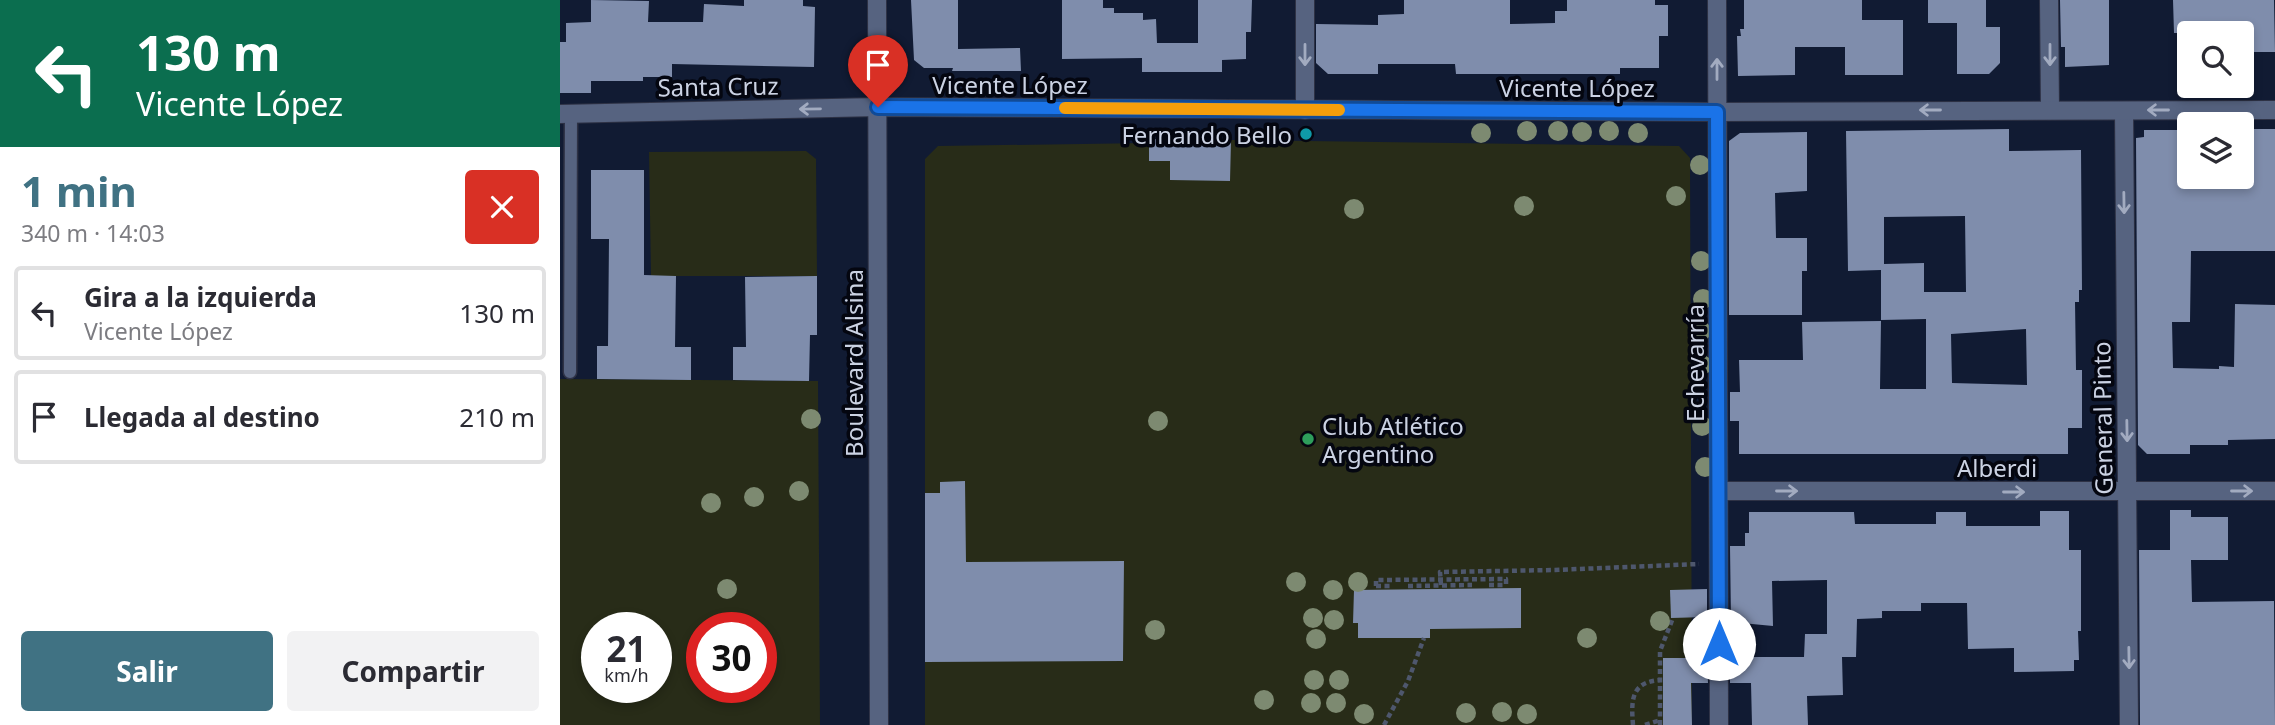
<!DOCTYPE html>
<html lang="es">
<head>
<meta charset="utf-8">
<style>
	:root { --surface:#fff; --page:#f2f2f3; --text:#2b2b33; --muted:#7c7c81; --line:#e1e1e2; --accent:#407283 }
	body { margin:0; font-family:"Noto Sans",sans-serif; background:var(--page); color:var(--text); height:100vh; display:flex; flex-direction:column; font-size:26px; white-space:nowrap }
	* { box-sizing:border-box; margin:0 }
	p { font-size:23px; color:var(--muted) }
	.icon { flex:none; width:38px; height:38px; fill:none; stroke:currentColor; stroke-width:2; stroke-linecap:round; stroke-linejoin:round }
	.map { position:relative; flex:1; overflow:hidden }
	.side { display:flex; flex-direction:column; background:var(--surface); width:560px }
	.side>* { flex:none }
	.guide { background:#0b6e4f; color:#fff; overflow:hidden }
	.controls { position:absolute; left:1617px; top:21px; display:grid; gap:14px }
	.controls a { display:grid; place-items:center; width:77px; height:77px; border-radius:7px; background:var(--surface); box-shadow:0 4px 10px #0003; font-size:35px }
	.speed { position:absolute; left:21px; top:612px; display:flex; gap:14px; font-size:35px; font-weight:700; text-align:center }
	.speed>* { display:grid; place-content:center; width:91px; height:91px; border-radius:50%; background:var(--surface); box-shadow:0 4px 10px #0003; line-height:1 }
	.speed small { font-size:18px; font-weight:400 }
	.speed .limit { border:10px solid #d22; background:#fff; color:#111 }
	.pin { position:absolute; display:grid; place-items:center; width:60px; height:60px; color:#fff; margin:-72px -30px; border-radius:50% 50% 50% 0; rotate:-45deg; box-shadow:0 0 7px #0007 }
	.pin .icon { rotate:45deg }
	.me { position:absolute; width:77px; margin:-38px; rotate:0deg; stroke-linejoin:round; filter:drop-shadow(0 0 5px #0008) }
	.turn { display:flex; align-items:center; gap:24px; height:147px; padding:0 21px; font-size:32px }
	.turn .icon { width:91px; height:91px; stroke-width:2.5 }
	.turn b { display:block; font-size:49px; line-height:60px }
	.round { display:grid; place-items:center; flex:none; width:74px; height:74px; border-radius:7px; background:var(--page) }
	.head { display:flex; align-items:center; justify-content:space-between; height:119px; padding:0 21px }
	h1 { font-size:42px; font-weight:700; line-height:52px; color:var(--accent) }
	.button { display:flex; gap:14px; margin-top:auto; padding:14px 21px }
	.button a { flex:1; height:80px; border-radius:7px; background:var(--accent); color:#fff; font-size:28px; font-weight:700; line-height:80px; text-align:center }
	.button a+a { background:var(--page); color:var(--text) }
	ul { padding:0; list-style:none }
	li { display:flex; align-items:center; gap:21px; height:94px; margin:0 14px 10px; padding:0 7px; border:4px solid var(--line); border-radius:7px }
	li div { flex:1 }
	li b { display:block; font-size:26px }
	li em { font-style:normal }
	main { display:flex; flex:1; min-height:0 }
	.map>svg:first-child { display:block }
</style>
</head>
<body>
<main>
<section class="side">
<div class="guide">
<div class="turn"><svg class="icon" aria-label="left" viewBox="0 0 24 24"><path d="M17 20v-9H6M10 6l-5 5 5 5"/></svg><div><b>130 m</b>Vicente López</div></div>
</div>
<div class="head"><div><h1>1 min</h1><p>340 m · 14:03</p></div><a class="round" style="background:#d93025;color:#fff"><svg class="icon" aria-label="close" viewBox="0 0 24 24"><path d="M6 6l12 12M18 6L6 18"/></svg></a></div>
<ul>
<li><svg class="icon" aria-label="left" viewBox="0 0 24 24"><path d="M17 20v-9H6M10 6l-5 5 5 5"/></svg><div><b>Gira a la izquierda</b><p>Vicente López</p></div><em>130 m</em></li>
<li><svg class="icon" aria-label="arrive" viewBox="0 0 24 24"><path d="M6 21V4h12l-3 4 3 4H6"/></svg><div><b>Llegada al destino</b></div><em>210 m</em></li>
</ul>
<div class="button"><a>Salir</a><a>Compartir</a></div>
</section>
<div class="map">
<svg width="1715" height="725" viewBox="0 0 1715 725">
	<rect width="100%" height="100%" fill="#111b33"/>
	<g fill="#282c18" fill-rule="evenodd">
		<path d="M589,139L1119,146L1130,158L1132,725H365V159L378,146L588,143Z"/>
		<path d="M246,151L256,159L257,276H91L89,152Z"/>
		<path d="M0,379L258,381L260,725H0ZM37,628H96V688H37ZM142,628H201V688H142Z"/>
	</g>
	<g fill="#7f8dac" fill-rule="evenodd">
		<path d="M31,0L89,1L88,22H143L144,4L184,6V0H243V6L255,7L254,67L112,64V77H83V81H31V93H0V42H6V23L31,22Z"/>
		<path d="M351,0H398V49L460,48L461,71H392L393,68H364L354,60Z"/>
		<path d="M502,0H543V8H554V13H583V20L596,19L597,43H638V0H692L691,32H686V59L662,60V72H582V58L502,59Z"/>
		<path d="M844,0H950V24L995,23V11H1007V0H1095V5H1108V36H1099V68H1060V74H896L895,64H818V74H768L756,63V24L818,25V15L844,14Z"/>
		<path d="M1184,0H1302V20H1343V75H1285V47H1235V75L1178,76L1177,36H1181L1180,29H1184Z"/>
		<path d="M1368,0H1426V27H1440V63L1429,74H1397V23H1368Z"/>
		<path d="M1500,0H1549V65L1505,67V47H1501Z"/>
		<path d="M1613,0H1714L1715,52H1682V33H1614Z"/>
		<path d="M1449,129V151L1521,150L1522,290H1519V302H1515L1516,370H1522V428H1508V454H1179V421H1170V392H1180L1179,360H1243L1242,322L1321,321L1320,389H1366V319L1321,320V270L1288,271L1286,131ZM1405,216L1406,292H1364V263L1324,264V217ZM1466,329L1467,385L1392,383L1391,334Z"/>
		<path d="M1682,129H1715V251H1631L1630,322H1612L1613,368L1659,369V366L1674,367L1675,304L1715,305V439L1668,440V445H1630V454H1587L1578,445L1576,138L1584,137V130H1629V177H1682Z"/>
		<path d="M1247,132V191L1215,193L1216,238H1247V271H1242V315H1169V141L1180,133Z"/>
		<path d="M589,139L671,141L670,181L610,180V161H589Z"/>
		<path d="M31,170H84V275L116,276L115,347H131V380L37,379V346H48L49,239H31Z"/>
		<path d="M257,276V335H250L249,381L173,380V347H186L185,277Z"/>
		<path d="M405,481L406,562L564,561L563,661L365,662V493H380V482Z"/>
		<path d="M1610,510H1631V517H1668V560H1631L1632,602L1714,601L1715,725H1580L1579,550H1610Z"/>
		<path d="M1480,511H1509V550H1521V631H1518L1519,660H1514V671L1454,672V648L1408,649L1407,603H1361V611H1322V618L1297,619L1296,657H1282L1283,695L1247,696L1248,725H1192L1191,683H1170V657H1244L1245,634H1267V580L1212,581L1213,626L1171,622L1170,546H1185V533H1189V512H1294L1295,524H1376V512H1406V526H1480Z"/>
		<path d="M961,588V628L870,629V638H798V623H793L794,590Z"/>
		<path d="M1147,589V617L1111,618L1110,590Z"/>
		<path d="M1103,658H1147L1148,683H1131L1132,725H1103Z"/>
	</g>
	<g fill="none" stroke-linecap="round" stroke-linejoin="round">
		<defs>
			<path id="service" d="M10,372L11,114"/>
			<g id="minor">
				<path d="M745,0V110"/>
				<path d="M1157,0L1159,725"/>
				<path d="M1489,0L1490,109"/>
				<path d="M1564,111L1569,725"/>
				<path d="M0,114L318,107L1157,112L1715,110"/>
				<path d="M1159,491H1715"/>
			</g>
			<path id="secondary" d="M317,0L319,725"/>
		</defs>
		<use href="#service" stroke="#2e3245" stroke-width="15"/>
		<use href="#minor" stroke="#2e3245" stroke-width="20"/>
		<use href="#secondary" stroke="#2e3245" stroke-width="20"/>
		<g stroke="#4e576d" stroke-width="4.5" stroke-dasharray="5 3.5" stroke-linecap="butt">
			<path d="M881,585L880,572L995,570L1139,564"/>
			<path d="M929,585H946"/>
			<path d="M816,586V580L946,579V585"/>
			<path d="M816,586H832"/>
			<path d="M848,586L912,585"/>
			<path d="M824,725L848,681L864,638"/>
			<path d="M1073,725C1071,700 1071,682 1100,680"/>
			<path d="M1085,725L1101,720"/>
			<path d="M1100,725V651L1113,618"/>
		</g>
		<use href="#service" stroke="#566380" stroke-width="12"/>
		<use href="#minor" stroke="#566380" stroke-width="18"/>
		<use href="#secondary" stroke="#566380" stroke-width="18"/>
	</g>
	<g fill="#7d8a71">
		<circle cx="967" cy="131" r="10"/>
		<circle cx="998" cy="131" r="10"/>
		<circle cx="1049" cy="131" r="10"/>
		<circle cx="1022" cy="132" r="10"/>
		<circle cx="921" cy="133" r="10"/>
		<circle cx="1078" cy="133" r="10"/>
		<circle cx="1140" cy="165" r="10"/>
		<circle cx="1116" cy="196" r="10"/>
		<circle cx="964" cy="206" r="10"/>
		<circle cx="794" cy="209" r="10"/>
		<circle cx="1141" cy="261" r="10"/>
		<circle cx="1143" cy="299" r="10"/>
		<circle cx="1141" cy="331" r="10"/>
		<circle cx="1142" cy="365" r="10"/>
		<circle cx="251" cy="419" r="10"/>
		<circle cx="598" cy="421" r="10"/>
		<circle cx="1142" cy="426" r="10"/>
		<circle cx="1145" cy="467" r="10"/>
		<circle cx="239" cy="491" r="10"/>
		<circle cx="194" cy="497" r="10"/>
		<circle cx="151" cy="503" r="10"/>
		<circle cx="736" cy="582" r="10"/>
		<circle cx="798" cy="582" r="10"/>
		<circle cx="167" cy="589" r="10"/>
		<circle cx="773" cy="590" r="10"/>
		<circle cx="753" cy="618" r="10"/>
		<circle cx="774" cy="620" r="10"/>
		<circle cx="1100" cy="621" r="10"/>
		<circle cx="595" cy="630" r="10"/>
		<circle cx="1027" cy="638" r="10"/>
		<circle cx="756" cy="639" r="10"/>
		<circle cx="754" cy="680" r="10"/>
		<circle cx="779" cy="680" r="10"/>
		<circle cx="704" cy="700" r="10"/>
		<circle cx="751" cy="703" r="10"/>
		<circle cx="776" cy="703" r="10"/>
		<circle cx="942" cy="712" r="10"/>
		<circle cx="906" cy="713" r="10"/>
		<circle cx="804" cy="714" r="10"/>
		<circle cx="967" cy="714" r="10"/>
	</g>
	<defs><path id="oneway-shaft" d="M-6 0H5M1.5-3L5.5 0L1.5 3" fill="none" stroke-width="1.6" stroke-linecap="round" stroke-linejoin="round" transform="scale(1.75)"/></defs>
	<g stroke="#a2abc0">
		<use href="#oneway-shaft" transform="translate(745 55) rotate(90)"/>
		<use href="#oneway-shaft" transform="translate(1490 55) rotate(90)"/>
		<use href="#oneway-shaft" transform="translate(1157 69) rotate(-90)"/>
		<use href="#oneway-shaft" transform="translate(250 109) rotate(179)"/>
		<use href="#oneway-shaft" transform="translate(1370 110) rotate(180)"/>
		<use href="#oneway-shaft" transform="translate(1598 110) rotate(180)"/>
		<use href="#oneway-shaft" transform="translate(1564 203) rotate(89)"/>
		<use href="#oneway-shaft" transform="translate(1567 431) rotate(89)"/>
		<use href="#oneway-shaft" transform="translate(1227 491)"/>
		<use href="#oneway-shaft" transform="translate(1682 491)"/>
		<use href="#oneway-shaft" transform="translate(1454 492)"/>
		<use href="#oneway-shaft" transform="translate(1569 658) rotate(89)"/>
	</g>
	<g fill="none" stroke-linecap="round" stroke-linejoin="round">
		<defs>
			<path id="route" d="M318,107L1157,112L1159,644"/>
		</defs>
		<use href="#route" stroke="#114b97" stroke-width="18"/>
		<use href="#route" stroke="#1a73e8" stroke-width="12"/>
		<path stroke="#f59e0b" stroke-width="12" d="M505,108L779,110"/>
	</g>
	<circle fill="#0f9aa8" stroke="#040610" stroke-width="2.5" cx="746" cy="134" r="7"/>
	<circle fill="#2e9e5b" stroke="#040610" stroke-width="2.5" cx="748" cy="439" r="7"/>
	<g text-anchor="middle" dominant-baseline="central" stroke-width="7" stroke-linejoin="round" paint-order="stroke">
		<g font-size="24" fill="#cbd2e3" stroke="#040610">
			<text x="450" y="84">Vicente López</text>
			<text transform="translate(158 86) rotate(-1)">Santa Cruz</text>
			<text x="1017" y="87">Vicente López</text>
			<text transform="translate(293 363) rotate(-90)">Boulevard Alsina</text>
			<text transform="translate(1134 363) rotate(-90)">Echevarría</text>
			<text transform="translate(1542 418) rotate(-91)">General Pinto</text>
			<text x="1437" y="467">Alberdi</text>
		</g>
		<g font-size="24" fill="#cbd2e3" stroke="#040610" text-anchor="end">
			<text x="732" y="134">Fernando Bello</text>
			<text x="762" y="425" text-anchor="start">Club Atlético<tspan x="762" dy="28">Argentino</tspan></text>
		</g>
	</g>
</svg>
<div class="controls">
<a><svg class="icon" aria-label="search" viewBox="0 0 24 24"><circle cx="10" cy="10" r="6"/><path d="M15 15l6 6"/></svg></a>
<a><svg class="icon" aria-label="layers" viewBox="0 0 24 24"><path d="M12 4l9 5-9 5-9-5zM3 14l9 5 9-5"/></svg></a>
</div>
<div class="speed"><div>21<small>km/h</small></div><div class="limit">30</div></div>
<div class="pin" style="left:318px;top:107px;background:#d93025"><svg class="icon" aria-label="arrive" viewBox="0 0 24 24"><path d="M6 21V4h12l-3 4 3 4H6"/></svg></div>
<svg class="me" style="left:1159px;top:644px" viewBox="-20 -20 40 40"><circle r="19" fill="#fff"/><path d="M0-13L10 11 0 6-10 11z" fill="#1a73e8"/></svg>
</div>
</main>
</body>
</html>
